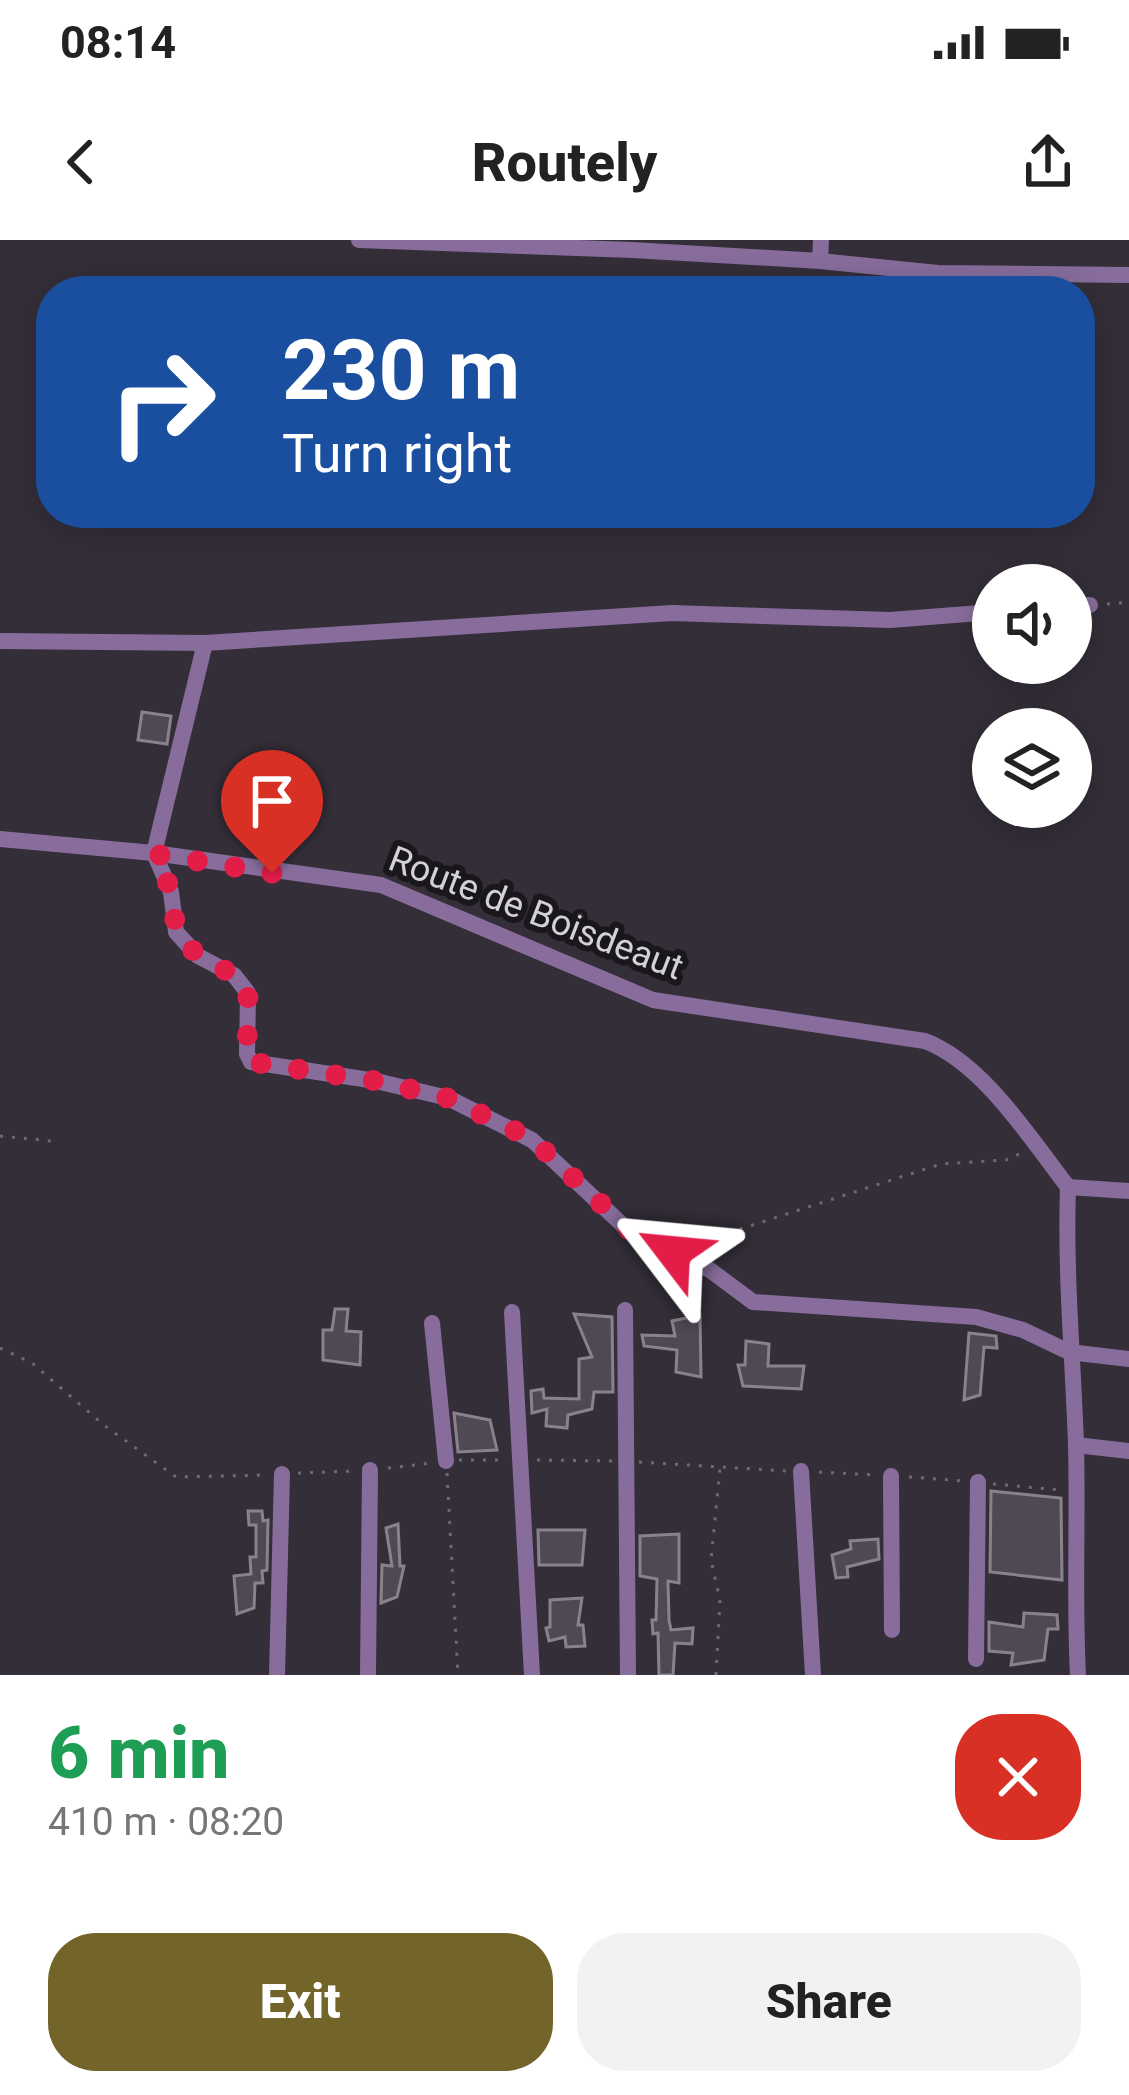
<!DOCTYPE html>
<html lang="en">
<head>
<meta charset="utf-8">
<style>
	:root { --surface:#fff; --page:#f2f2f2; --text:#222; --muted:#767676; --accent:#73642a }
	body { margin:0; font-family:Roboto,sans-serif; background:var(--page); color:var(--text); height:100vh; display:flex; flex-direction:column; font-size:45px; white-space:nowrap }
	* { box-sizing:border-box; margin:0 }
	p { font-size:39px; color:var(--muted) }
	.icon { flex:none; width:66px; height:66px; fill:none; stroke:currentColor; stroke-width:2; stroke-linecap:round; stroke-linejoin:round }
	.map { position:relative; height:1435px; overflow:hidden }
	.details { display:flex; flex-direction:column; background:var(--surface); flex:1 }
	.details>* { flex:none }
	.top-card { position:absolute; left:36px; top:36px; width:1059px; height:252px; border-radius:48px; box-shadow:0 6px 30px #0003; background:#1a4fa0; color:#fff; overflow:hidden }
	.tools { position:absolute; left:972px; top:324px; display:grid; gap:24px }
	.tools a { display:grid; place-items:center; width:120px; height:120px; border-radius:50%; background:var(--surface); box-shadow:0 6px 30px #0003; font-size:60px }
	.pin { position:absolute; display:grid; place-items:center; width:102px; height:102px; color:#fff; margin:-123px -51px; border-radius:50% 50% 50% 0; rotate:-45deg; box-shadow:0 0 12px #0007 }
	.pin .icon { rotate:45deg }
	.me { position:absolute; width:132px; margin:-66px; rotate:299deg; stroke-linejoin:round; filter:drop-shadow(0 0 9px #0008) }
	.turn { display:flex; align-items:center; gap:42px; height:252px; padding:0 48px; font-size:54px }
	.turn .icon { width:156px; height:156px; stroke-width:2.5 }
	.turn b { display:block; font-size:84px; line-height:102px }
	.round { display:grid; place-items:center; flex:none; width:126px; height:126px; border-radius:48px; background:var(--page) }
	.summary { display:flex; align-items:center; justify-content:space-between; height:204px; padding:0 48px }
	h1 { font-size:72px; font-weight:800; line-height:90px; color:#1e9e55 }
	.cta { display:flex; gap:24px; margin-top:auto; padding:24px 48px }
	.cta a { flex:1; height:138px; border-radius:48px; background:var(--accent); color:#fff; font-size:48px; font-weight:800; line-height:138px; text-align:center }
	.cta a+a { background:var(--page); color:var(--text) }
	.status { display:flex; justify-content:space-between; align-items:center; height:84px; padding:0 60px; background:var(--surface); direction:ltr }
	.status svg { height:33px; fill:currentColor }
	header { display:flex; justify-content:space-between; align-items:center; height:156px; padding:0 48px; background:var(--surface); font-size:54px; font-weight:800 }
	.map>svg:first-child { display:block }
</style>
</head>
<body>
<div class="status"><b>08:14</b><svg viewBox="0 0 49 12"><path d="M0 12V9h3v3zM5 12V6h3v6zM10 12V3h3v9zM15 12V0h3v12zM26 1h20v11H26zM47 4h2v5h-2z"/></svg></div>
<header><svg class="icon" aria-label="back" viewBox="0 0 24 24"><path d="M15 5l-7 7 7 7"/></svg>Routely<svg class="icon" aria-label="share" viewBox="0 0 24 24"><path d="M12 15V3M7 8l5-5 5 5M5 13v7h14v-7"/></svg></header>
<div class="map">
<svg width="1129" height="1435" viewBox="0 0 1129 1435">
	<rect width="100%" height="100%" fill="#332e38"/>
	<g fill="#4f4954" stroke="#89828e" stroke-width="3">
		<path d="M142,472L171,476L167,504L138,500Z"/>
		<path d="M335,1069H348L346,1091L361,1092L360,1125L323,1120V1090H332Z"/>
		<path d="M574,1074L612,1077L613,1152H594L592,1169L568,1175L567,1188L546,1186L547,1169L532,1173L531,1151L543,1149L544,1158L579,1159V1119L592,1117Z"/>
		<path d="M700,1075L701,1137L676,1132L677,1110L644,1106L642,1095L675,1096L672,1081Z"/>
		<path d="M969,1093L996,1096L997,1108L984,1107L980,1155L964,1160Z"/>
		<path d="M746,1101L769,1104L768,1126H804L801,1149L743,1146L738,1125H745Z"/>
		<path d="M454,1173L490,1180L497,1210L458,1212Z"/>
		<path d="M991,1251L1061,1258L1062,1340L990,1332Z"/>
		<path d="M248,1271H262L263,1281L268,1280L267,1330L262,1331L263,1343H255L254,1368L237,1374L234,1336L251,1334L250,1317H256V1285H249Z"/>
		<path d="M398,1284L400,1326H404L397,1357L381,1363L382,1325L392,1326L386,1288Z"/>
		<path d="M538,1290H585L582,1325H539Z"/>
		<path d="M679,1294V1343L668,1341L669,1380L671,1390L693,1388L692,1404L675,1403L673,1435H659L658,1393L653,1394L652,1380H656L657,1339L640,1336V1296Z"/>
		<path d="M878,1299L879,1319L847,1327L848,1337L836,1338L832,1315L851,1309L850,1301Z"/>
		<path d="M582,1358L578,1385H583L585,1406L566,1407L565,1397L549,1401L546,1388L550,1387V1360Z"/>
		<path d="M1024,1373L1057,1375L1058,1389H1048L1044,1420L1011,1425L1013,1413L989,1411V1382L1023,1387Z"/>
	</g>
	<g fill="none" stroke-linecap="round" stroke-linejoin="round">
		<g stroke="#6e6a72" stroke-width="3" stroke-dasharray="3 9" stroke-linecap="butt">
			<path d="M1107,364L1129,362"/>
			<path d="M0,896L51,901"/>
			<path d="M694,1004L941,924L1006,920L1024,912"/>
			<path d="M0,1108L32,1123L105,1186L176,1237L265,1235"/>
			<path d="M459,1220H504"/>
			<path d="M537,1220L612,1221"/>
			<path d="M639,1222L786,1231"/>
			<path d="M388,1228L432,1223"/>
			<path d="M819,1232L875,1235"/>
			<path d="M298,1233L354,1231"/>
			<path d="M447,1233L458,1435"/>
			<path d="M909,1237L965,1241"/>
			<path d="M993,1244L1061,1250"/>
			<path d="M716,1435L720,1360L711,1320L720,1228"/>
		</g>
		<g stroke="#886d9c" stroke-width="16">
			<path d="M359,0L632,10L820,21L938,33L1129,35"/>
			<path d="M820,21L821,0"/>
			<path d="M1071,366L1090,365"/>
			<path d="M0,401L205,403L672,373L890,380L993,372"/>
			<path d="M205,403L154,613L171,652L176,692L198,716L234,735L248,753L247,814L251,822L376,841L448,858L532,900L628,990L710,1030L753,1062L976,1077L1023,1090L1069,1112L1129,1119"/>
			<path d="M0,599L154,613L381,645L653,760L925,801C983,823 1030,898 1068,947L1129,951"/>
			<path d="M1068,947C1065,1033 1073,1118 1076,1205C1078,1281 1074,1358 1078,1435"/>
			<path d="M625,1070L628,1435"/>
			<path d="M512,1072L532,1435"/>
			<path d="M432,1083L446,1221"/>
			<path d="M1076,1205L1129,1211"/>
			<path d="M801,1231L813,1435"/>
			<path d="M891,1236L892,1390"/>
			<path d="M976,1419L978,1242"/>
			<path d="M277,1435L282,1234"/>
			<path d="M368,1435L370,1230"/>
		</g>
	</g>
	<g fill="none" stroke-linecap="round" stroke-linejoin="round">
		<path stroke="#e11d48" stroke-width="21" stroke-dasharray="0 37.8" d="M272,633L154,614L172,652L176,692L198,716L234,735L248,753L247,814L251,822L376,841L448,858L532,899L628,989L673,1012"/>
	</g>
	<g text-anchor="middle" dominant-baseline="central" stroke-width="12" stroke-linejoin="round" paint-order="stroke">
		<g font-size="36" fill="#d3d0d6" stroke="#1a171c">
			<text transform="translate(536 673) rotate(21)">Route de Boisdeaut</text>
		</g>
	</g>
</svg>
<div class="tools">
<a><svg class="icon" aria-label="sound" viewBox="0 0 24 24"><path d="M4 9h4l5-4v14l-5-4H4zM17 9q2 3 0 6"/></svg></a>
<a><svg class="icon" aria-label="layers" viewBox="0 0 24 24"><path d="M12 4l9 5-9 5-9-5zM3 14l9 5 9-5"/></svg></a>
</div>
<div class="pin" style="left:272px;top:633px;background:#d93025"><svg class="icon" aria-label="arrive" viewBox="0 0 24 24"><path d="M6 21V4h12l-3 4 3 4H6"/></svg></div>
<svg class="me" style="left:673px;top:1012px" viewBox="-20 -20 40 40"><path d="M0-17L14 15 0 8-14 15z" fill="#e11d48" stroke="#fff" stroke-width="4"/></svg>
<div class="top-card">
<div class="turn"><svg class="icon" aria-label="right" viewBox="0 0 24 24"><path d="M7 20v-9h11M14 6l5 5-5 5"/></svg><div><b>230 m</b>Turn right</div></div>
</div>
</div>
<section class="details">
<div class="summary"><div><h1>6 min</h1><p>410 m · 08:20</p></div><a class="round" style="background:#d93025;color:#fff"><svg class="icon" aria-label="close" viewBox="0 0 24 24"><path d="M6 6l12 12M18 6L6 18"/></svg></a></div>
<div class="cta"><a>Exit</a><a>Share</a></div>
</section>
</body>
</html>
